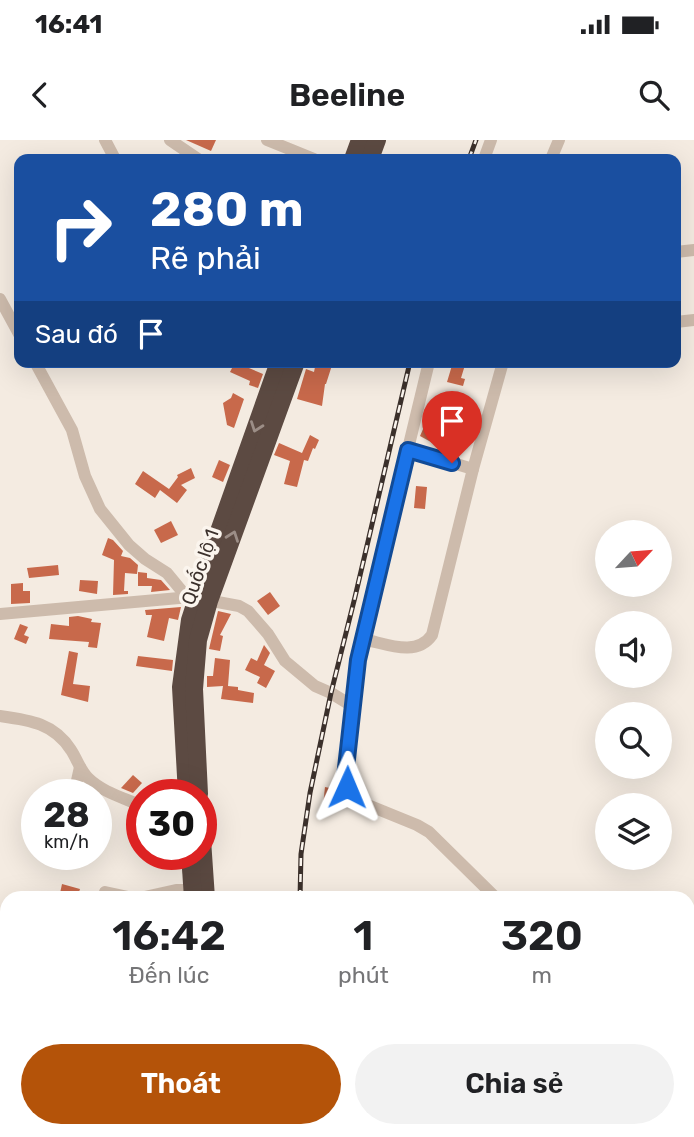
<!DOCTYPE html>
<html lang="vi">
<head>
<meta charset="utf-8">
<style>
	:root { --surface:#fff; --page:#f2f2f2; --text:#202124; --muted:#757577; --accent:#b45309 }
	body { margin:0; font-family:Rubik,sans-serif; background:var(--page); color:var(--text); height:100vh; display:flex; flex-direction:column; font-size:26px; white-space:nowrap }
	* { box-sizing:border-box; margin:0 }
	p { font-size:23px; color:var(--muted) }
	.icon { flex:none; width:38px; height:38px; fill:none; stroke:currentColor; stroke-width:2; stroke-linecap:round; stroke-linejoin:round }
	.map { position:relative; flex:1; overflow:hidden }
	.side { position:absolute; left:0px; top:751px; width:695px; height:247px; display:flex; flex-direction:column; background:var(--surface); border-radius:21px 21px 0 0; box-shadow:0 7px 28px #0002 }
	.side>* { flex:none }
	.banner { position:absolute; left:14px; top:14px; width:667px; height:214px; border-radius:14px; box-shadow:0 7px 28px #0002; background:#1a4fa0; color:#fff; overflow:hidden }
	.needle { width:46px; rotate:64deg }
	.fabs { position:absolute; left:595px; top:380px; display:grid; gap:14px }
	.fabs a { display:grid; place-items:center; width:77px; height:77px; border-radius:50%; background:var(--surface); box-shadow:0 7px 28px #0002; font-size:35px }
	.speed { position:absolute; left:21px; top:639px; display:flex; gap:14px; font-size:35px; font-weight:700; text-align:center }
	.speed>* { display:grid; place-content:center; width:91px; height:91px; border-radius:50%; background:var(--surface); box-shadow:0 7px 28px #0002; line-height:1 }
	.speed small { font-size:18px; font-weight:400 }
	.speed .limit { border:10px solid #d22; background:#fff; color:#111 }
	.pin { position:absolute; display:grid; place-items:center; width:60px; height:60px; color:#fff; margin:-72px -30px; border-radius:50% 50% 50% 0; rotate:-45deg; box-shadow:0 0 7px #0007 }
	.pin .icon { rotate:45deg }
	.me { position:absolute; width:77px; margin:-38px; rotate:1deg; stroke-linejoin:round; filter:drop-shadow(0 0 5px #0008) }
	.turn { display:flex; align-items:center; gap:24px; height:147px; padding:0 21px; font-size:32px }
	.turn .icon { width:91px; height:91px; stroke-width:2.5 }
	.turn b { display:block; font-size:49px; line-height:60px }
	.then { display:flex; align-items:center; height:66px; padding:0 21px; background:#0003; gap:14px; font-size:26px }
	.eta { display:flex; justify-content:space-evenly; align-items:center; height:119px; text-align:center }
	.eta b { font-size:42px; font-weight:600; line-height:49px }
	.cta { display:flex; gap:14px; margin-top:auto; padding:14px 21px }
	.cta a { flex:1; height:80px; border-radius:42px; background:var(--accent); color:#fff; font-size:28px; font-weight:600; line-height:80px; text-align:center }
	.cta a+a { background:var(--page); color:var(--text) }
	.status { display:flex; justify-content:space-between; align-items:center; height:49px; padding:0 35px; background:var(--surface); direction:ltr }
	.status svg { height:19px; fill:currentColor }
	header { display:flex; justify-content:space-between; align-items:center; height:91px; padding:0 21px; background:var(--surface); font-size:32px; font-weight:600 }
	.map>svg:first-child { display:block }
</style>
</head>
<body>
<div class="status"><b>16:41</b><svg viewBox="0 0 49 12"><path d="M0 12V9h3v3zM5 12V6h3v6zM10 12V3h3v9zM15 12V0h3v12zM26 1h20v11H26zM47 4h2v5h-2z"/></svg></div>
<header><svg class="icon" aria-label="back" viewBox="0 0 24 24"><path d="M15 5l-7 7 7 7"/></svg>Beeline<svg class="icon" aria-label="search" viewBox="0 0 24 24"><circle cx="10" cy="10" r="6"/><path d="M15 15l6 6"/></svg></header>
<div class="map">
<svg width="694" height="997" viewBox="0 0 694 997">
	<rect width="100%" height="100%" fill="#f4ebe1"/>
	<g fill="#c8694b">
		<path d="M186,0H216L211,11Z"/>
		<path d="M235,222L263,234L258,248L249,245L250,241L230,232Z"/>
		<path d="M316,222H333L326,244H325L322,266L297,259L306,229L314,232Z"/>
		<path d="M453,222L465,225L461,238L465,239L463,246L447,242Z"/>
		<path d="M233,253L244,259L234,288L227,285L223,263L231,258Z"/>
		<path d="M437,267L452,270L440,307L420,296L424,287L430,290Z"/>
		<path d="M466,276L468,292L458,293L456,277Z"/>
		<path d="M310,295L319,300L315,309L313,308L308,321L304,320L297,347L284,344L290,321L274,315L279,303L302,313Z"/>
		<path d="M219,320L230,325L223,342L212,337Z"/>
		<path d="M191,328L195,338L181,345L187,350L177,363L160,350L155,358L135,344L143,331L169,349L178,337L177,335Z"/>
		<path d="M416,346L427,347L425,369L414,368Z"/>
		<path d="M171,381L178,395L161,403L154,390Z"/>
		<path d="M108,398L113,400L123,411L121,416L130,418L138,425L137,434L125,433L124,451H128V454L113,455L114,420L102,415Z"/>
		<path d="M58,425L59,435L29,438L27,428Z"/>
		<path d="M138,432L147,433V438L161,440L170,450L151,452L152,446H138Z"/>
		<path d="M80,440L98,441L97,454L79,451Z"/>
		<path d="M23,443V451H30V463L11,464V444Z"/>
		<path d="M270,452L280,466L268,475L257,461Z"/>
		<path d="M181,467L178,480L169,478L164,501L147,497L152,475H146L145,470Z"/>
		<path d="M218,471L231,474L220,495L223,496L220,511L209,509Z"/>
		<path d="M78,476L92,479L91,482L101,483L97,508L88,507L89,502L49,499L51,484L69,486V477Z"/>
		<path d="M20,484L28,487L24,495L29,497L26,504L14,499Z"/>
		<path d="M264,505L270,513L264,525L275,531L266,548L257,543L260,537L245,530L251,518L257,521Z"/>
		<path d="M69,511L78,513L73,544L90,546L88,562L61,555Z"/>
		<path d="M138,516L173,520L172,531L136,526Z"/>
		<path d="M215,518L230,520L228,546L238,547V550L254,553L253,563L221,559L223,546L207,547V536H213Z"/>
		<path d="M133,635L142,643L133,653L121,648Z"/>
		<path d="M325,647L339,650L341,652L338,667L323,665Z"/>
		<path d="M62,744L80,749L77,758H59Z"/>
	</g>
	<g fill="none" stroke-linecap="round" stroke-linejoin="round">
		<g stroke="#cdbbac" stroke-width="12">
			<path d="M105,0L115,19"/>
			<path d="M170,0L198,19"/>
			<path d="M267,0L314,19"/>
			<path d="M484,19L491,0"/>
			<path d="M551,19L559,0"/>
			<path d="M676,112L694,110"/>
			<path d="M0,159L19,194"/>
			<path d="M676,182L694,180"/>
			<path d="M35,222L72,290L85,336L100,369L129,405L145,419L167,433L181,450L185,459"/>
			<path d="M429,222L362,499L356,541L345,637C347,647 350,654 358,661L417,685L429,692L496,758"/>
			<path d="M409,310L473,329"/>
			<path d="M0,474L179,458H196L239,466L248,471L268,494L285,521L315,546L331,553L354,567"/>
			<path d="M362,499C385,503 416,518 432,495L473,329L503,222"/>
			<path d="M0,576C29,580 54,583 71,610C77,619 80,630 88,638C102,652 124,658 142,666"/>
			<path d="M74,654L80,627"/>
			<path d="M105,752L133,758"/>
			<path d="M140,758L176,750H192"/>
			<path d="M688,791L694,790"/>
			<path d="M632,997L694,990"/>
		</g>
		<g stroke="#5c4a42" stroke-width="18">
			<path d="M353,19L360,0"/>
			<path d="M370,19L377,0"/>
			<path d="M187,654L181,547L190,480L217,397L279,222"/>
			<path d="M199,654L194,549L198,500L209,461L296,222"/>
			<path d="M201,685L206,758"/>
			<path d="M190,714L193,758"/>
			<path d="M238,990L241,997"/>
			<path d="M254,990L257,997"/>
		</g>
		<defs>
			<g id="rail">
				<path d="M469,19L476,0"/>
				<path d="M300,758L301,714L310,653L331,553L355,457L410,222"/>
				<path d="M347,990L350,997"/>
			</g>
		</defs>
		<use href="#rail" stroke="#3b302b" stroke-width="5"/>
		<use href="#rail" stroke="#fbf5ee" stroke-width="2.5" stroke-dasharray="8" stroke-linecap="butt"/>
	</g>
	<defs><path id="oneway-chevron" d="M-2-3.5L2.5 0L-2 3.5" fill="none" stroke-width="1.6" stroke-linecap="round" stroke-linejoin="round" transform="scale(1.75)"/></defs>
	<g stroke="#9c8e87">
		<use href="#oneway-chevron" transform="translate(256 287) rotate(110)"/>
		<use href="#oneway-chevron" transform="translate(233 396) rotate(-70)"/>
	</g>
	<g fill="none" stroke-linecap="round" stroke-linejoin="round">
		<defs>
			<path id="route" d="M347,647L345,637L358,520L408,310L452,323"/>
		</defs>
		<use href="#route" stroke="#114b97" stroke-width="18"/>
		<use href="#route" stroke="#1a73e8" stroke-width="12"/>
	</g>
	<g text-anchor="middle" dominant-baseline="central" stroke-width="7" stroke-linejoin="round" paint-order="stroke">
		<g font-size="19" fill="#3b302b" stroke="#fbf5ee">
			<text transform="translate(200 427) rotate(-71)">Quốc lộ 1</text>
		</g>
	</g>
</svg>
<div class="fabs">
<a><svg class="needle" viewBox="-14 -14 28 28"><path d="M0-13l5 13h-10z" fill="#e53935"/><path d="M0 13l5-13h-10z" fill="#757577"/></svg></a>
<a><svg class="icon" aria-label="sound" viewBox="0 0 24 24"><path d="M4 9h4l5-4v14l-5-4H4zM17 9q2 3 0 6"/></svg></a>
<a><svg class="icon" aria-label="search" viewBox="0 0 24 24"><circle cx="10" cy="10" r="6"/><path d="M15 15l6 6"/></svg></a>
<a><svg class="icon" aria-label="layers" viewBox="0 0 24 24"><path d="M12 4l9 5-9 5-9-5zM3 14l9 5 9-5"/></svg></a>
</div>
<div class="speed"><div>28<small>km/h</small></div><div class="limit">30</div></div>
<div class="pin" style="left:452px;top:323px;background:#d93025"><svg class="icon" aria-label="arrive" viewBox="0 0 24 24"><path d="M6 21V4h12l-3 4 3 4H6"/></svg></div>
<svg class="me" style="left:347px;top:647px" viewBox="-20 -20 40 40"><path d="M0-17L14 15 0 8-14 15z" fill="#1a73e8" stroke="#fff" stroke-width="4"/></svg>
<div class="banner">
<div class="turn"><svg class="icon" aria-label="right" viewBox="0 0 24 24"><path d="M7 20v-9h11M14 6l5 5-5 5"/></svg><div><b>280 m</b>Rẽ phải</div></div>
<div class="then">Sau đó<svg class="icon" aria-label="arrive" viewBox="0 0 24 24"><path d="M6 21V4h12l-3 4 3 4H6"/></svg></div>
</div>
<section class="side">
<div class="eta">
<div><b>16:42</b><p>Đến lúc</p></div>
<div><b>1</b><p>phút</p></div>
<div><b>320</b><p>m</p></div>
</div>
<div class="cta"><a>Thoát</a><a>Chia sẻ</a></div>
</section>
</div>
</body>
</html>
